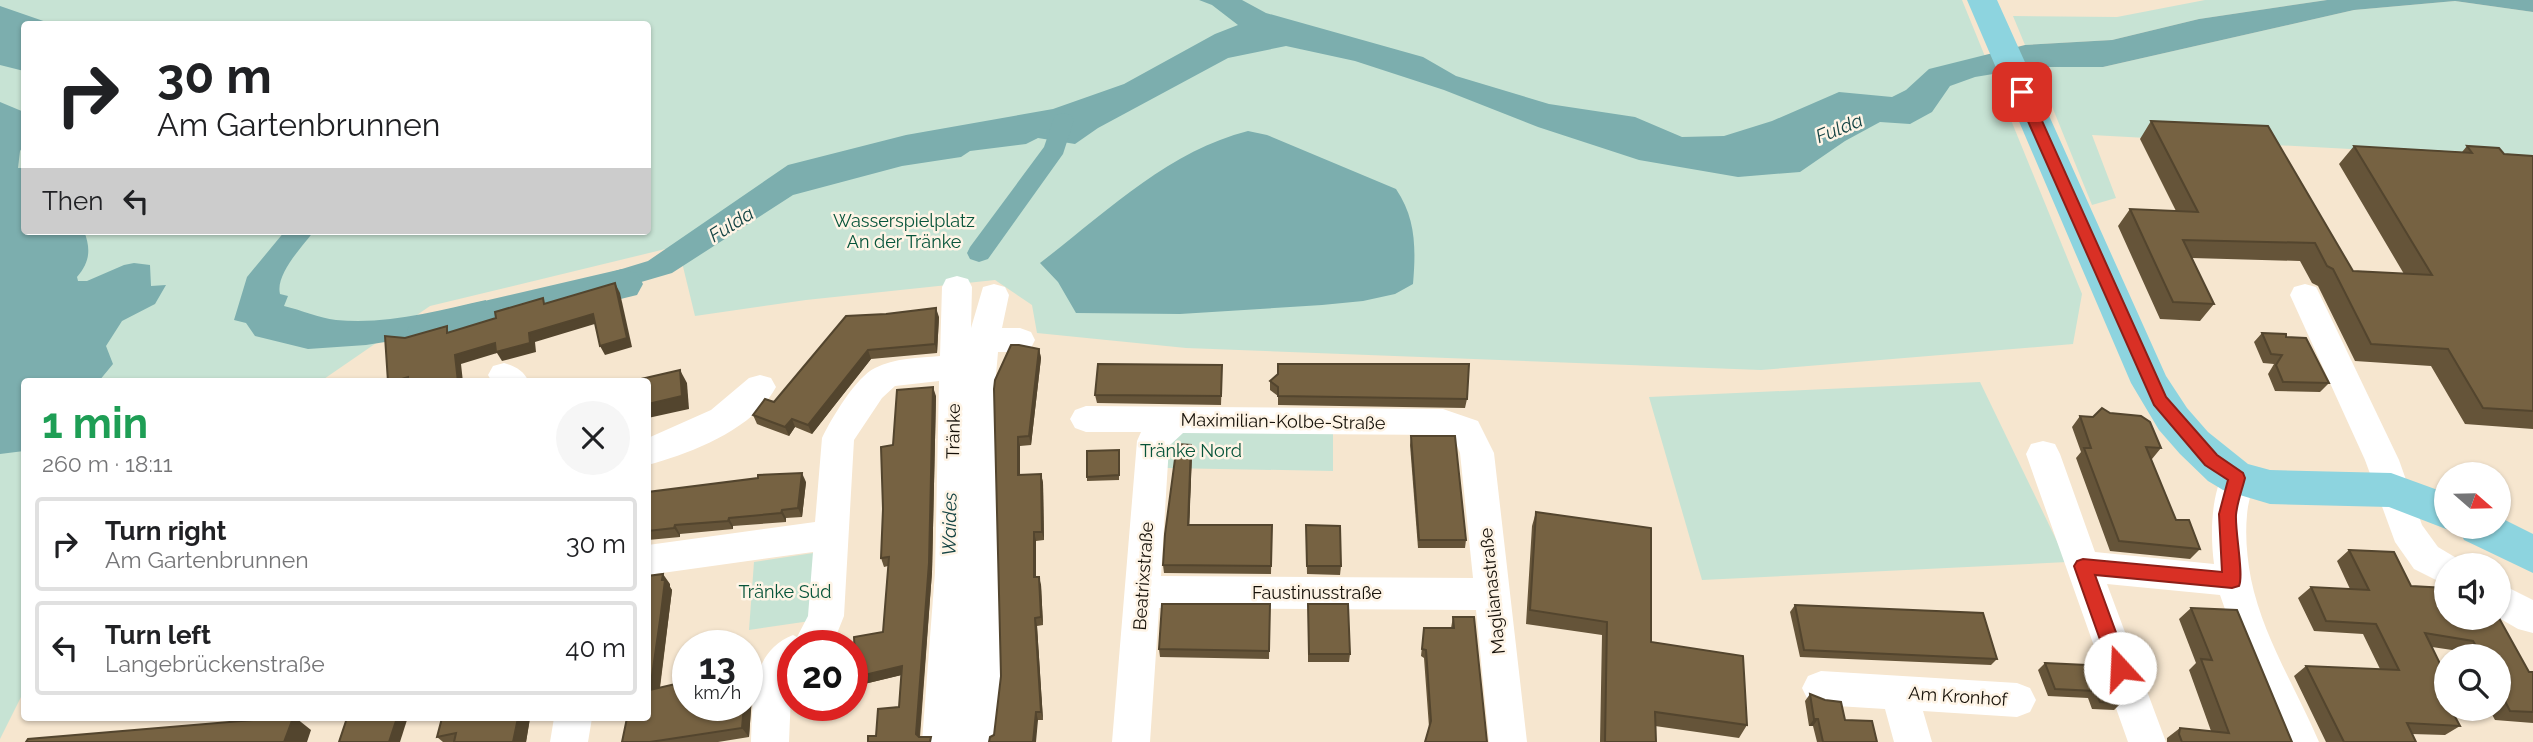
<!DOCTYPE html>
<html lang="en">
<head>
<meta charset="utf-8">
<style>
	:root { --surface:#fff; --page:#f6f6f6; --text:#202124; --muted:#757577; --line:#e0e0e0 }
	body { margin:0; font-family:Raleway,sans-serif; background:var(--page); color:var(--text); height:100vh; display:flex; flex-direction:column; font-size:26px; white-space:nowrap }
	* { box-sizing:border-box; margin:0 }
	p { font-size:23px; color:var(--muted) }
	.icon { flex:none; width:38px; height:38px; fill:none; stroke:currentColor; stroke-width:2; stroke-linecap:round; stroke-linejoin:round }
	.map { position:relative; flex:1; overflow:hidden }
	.details { position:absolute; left:21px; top:378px; width:630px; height:343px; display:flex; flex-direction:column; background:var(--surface); border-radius:7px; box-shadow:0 2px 5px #0004 }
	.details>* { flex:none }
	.banner { position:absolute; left:21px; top:21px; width:630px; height:214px; border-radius:7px; box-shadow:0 2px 5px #0004; background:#fff; color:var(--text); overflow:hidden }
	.needle { width:46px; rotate:110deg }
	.tools { position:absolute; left:2434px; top:462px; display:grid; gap:14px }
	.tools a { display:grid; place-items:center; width:77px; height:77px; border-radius:50%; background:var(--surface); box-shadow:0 2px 5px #0004; font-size:35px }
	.speed { position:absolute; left:672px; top:630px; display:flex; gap:14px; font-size:35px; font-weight:700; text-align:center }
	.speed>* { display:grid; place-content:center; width:91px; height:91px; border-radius:50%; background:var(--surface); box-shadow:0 2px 5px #0004; line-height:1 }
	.speed small { font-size:18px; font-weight:400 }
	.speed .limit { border:10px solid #d22; background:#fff; color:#111 }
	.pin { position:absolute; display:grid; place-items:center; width:60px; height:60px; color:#fff; margin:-30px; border-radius:14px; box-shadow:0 4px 10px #0006 }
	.me { position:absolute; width:77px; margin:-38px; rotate:340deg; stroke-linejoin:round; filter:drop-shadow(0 0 5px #0008) }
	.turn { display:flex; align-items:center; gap:24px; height:147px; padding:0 21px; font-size:32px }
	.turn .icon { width:91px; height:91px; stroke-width:2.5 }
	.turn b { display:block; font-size:49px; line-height:60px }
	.then { display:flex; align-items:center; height:66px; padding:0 21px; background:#0003; gap:14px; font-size:26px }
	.round { display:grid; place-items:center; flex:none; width:74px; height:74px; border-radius:37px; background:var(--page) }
	.summary { display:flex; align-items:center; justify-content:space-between; height:119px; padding:0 21px }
	h1 { font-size:42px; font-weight:700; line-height:52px; color:#1e9e55 }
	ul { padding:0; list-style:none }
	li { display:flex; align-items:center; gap:21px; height:94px; margin:0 14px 10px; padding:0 7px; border:4px solid var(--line); border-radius:7px }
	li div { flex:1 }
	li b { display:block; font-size:26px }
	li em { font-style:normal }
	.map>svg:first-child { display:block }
</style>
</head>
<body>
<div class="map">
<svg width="2533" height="742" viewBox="0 0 2533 742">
	<rect width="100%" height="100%" fill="#f6e6cf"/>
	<g fill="#c7e3d4" fill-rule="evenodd">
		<path d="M0,0H1962L2082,294L2073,344L1761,370L1186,348L1037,333L1032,305L995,280L806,300L695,316L678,246L430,306L321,381L24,382V691L0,739ZM24,24H648V231H24Z"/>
		<path d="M2205,0H2327L2199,19L2112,40L2025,45L2013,16L2117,17Z"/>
		<path d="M2455,1L2533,12V159L2092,135L2116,198L2092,205L2036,67H2103L2354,10Z"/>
		<path d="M1980,382L2067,562L1702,580L1649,397Z"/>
		<path d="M1181,432L1333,434V471L1167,468L1168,444Z"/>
		<path d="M820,552L817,620L749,630L754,562Z"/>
	</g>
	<g fill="#7caeae">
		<path d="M1199,0H1242L1266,13L1423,57L1456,76L1549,104L1635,117L1682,137L1724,136L1772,121L1839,92L1892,97L1906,90L1929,69L2025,45L2112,40L2199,19L2327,0H2533V12L2455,1L2354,10L2103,67H2036L1975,77L1950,86L1932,112L1910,124L1880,122L1845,141L1800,172L1738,177L1639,160L1538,127L1444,90L1355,61L1286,46L1228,58L1098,128L1075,144L1038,138L1026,144L970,151L961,157L902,166L793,195L672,273L566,304L563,287L648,261L788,165L906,135L1053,109L1124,84L1215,34L1238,25L1212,5Z"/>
		<path d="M0,6L52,24H24V71L0,65Z"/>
		<path d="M0,102L24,112V145L20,151L18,168H24V231H84C91,249 90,262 77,277L78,281H87L124,265L134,263L150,265L151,286L166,285L155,304L122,321L106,346L113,364L99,381L24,382V451L0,454Z"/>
		<path d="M1248,131L1267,135L1396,189C1416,218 1416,249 1413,284L1395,294L1363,301L1322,305L1180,314L1076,313L1058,282L1040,263C1104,214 1168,151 1248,131Z"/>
		<path d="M285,231H314C303,246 275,274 280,294L288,296L284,306C301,310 319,318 336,320C387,325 437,311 486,300L483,322L442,333L366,345L308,349L255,336L246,323L234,320L247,277Z"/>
	</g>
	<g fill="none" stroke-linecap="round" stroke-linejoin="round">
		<path fill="#7caeae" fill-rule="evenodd" d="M1063,113L1071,115L1074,120L1063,154L988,259L979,262L970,259L967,253L970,247L1044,147L1055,115Z"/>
		<path fill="#7caeae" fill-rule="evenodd" d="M622,269L637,273L643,284L637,295L428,346L413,341L407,330L413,319L428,314Z"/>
		<g fill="#fff" fill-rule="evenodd">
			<path d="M957,276L968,279L972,287L971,328L983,287L994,284L1005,287L1009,295L1002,328H1020L1031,332L1035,340L1031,348L1020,352H998L994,398L1001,684L994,742H922L935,572L939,381L895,386L882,398L854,440L844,616L832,646H793L789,742H751C753,703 749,652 793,635L797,637L808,616L813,552L648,575V545L815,522L822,438C831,419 856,377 875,368C894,358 919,358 940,356L942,287L946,279Z"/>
			<path d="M2305,284L2316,287L2320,295L2399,460L2422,525L2438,547L2458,559L2461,565H2446V585L2414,569L2395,542L2365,460L2290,295L2294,287Z"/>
			<path d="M504,363C516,367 523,370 529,382H492L488,375L493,366Z"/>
			<path d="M760,375L771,378L776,387C754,429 691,453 648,465V438L711,410L749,378Z"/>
			<path d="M1086,406L1443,409L1478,421L1494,453L1527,742H1489L1476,610L1159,608L1150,742H1112L1137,441L1141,432H1086L1075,428L1070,419L1075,410ZM1183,433L1442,435L1454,439L1460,453L1473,578L1161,576L1169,446Z"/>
			<path d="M2043,441L2055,444L2060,454L2095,552L2214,564C2210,532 2211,497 2225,468L2237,464L2249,468C2257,484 2248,498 2247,515C2245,536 2247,558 2251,579C2263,637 2296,688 2319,742H2281L2238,646L2220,595L2107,584L2166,742H2128L2026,454L2031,444Z"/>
			<path d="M2499,583L2533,600V633L2518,629L2499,618Z"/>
			<path d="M1821,671L2017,683L2030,688L2036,700L2030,712L2017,717L1923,711L1932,742H1894L1885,709L1821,705L1808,700L1802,688L1808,676Z"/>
			<path d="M554,718H592L588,742H550Z"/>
		</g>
		<g fill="#8dd4df" fill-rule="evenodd">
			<path d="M1967,0H1997L2166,376L2187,408L2208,432L2248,464L2270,470L2391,473L2446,493V527H2451L2446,529L2389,507L2270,504L2223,490L2208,481L2180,454L2159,430L2131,383Z"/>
			<path d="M2499,517L2533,534V573L2464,540L2458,527H2499Z"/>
		</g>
	</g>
	<g fill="#655439">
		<path d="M2151,121L2353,271L2404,274L2339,164L2354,146L2462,152L2467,146L2504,154L2533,156V429L2465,424L2431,366L2355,361L2318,286L2312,283L2300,261L2192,258L2214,304L2200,321L2160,319L2118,226L2130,209L2176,211L2140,139Z"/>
		<path d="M846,316L939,317L937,353L871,359L812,434L795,427L789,436L757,424L753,415L774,402Z"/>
		<path d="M2262,333L2286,337L2329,383L2320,392L2275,391L2268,374L2274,364L2263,363L2254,342Z"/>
		<path d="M1039,349L1041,358L1031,445L1020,446V475L1041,474L1043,483L1044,540L1036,541V577L1041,585L1043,625L1037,626L1043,720H1038L994,735L1001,676L994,389Z"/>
		<path d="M1222,374L1221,405L1097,403L1095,395Z"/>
		<path d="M1270,381L1467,399L1465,408L1278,405V396L1270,390Z"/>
		<path d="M936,396L932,572L920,737L876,736L899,707L901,675L860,685L856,677L883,632L888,566L884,567L881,558L883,509L893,445Z"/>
		<path d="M2080,416L2161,448L2152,459H2151L2176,520L2200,549L2190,559L2110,551L2076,458L2081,452L2072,427Z"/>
		<path d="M1411,436L1466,540L1465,548H1418L1410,445Z"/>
		<path d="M1119,450V480L1087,481V477Z"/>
		<path d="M1192,453L1189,525H1272L1271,574L1164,573L1163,565Z"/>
		<path d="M806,482L802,517L786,518V522L733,526V529L680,534V537L648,540V492Z"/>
		<path d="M1536,512L1651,642L1747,725L1739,738L1655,726L1656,742H1600L1602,635L1526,624L1532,526Z"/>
		<path d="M1306,525L1341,566L1340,575L1307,574Z"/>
		<path d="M2349,550L2411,586L2529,672H2533V723L2495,720L2489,709H2499V656H2462L2459,651L2432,647L2446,709H2461L2454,714L2460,726L2445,735L2412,734L2416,742H2326L2294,676L2306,666L2380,669L2363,634L2314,631L2298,598L2311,587L2350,589L2337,561Z"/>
		<path d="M670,584V587L672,590L660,688L747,672L753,682L749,737L718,742H622Z"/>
		<path d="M1270,604L1269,659L1160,657L1159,649Z"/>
		<path d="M1308,604L1350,654L1349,662H1308Z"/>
		<path d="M1795,605L1997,659L1991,665L1800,657L1790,612Z"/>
		<path d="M2191,608L2292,742H2167V738L2180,728L2211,731L2189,670L2196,663L2179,619Z"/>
		<path d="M1453,617H1474L1429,727L1424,658L1421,656L1424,628H1451Z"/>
		<path d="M2045,663L2121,703L2114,710L2092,709L2088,698L2048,696L2038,670Z"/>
		<path d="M1810,694L1845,720L1877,742H1817L1813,726H1809L1805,701Z"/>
		<path d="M530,718L526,742H443L437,737Z"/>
	</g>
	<g fill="#53452e">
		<path d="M615,283L620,293L632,347L605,355L600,346Z"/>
		<path d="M936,308L939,317L937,353L935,344Z"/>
		<path d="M593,314L598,323L535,342L536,352L502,361L497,353L461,364L463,382H458L455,355Z"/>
		<path d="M1039,349L1041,358L1031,445L1029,436Z"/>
		<path d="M868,350L871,359L812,434L808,425Z"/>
		<path d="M680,370L687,383L689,409L648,418V404Z"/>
		<path d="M408,377L411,382H392Z"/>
		<path d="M933,387L936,396L932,572L919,742L916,734Z"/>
		<path d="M792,419L795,427L789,436L785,427Z"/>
		<path d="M1018,437L1020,446V484L1018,475Z"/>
		<path d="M1191,445L1192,453L1189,533L1188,525Z"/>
		<path d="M802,473L806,482L802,517L798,508Z"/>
		<path d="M1041,474L1043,483L1044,540L1042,532Z"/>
		<path d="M782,510L786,518V522L781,513Z"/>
		<path d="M729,518L733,526V529L728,521Z"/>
		<path d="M675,525L680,534V537L674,528Z"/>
		<path d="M1034,532L1036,541V586L1034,577Z"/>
		<path d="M663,574L670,584V587L672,590L658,700L650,690Z"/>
		<path d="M1039,577L1041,585L1043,625L1041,617Z"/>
		<path d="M1035,618L1037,626L1043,720L1041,712Z"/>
		<path d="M902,666L906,674L860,685L856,677Z"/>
		<path d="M747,672L753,682L749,737L742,728L744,705H747Z"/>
		<path d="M1036,712L1038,720L1036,742H1033Z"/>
		<path d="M293,718H296L311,730L307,742H284Z"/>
		<path d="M397,718H404L407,720L400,742H389Z"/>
		<path d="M518,718H530L526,742H513Z"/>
		<path d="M1814,719H1818L1813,726H1809Z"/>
	</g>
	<g fill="#766242" stroke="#53452e" stroke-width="2">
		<path d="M2151,121L2268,126L2353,271L2432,275L2354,146L2472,153L2467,146L2499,148L2504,154L2533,156V411L2483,408L2448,349L2371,344L2333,269L2327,266L2315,243L2183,240L2214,304L2173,302L2130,209L2198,212Z"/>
		<path d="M615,283L627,338L600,346L593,314L529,333L530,343L496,352L495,343L455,355L458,382H408V377L392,382H388L385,336L405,338L447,326V333L496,318L495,312L543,298L544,304Z"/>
		<path d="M936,308L935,344L868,350L808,425L792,419L785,427L753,415L765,399L774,402L846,316L886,314Z"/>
		<path d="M2262,333L2286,334V337L2306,338L2329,383L2283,382L2276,365L2282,355L2271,354Z"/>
		<path d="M1011,345H1019L1039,349L1029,436L1018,437V475L1041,474L1042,532H1034V577H1039L1041,617L1035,618L1041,712H1036L1033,742H989L990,737L994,735L1001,676L994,389L995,380Z"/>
		<path d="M1098,364L1222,365L1221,396L1095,395Z"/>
		<path d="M1278,364H1469L1467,399L1278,396V387L1270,381L1278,374Z"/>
		<path d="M680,370L682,396L648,404V382H628Z"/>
		<path d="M933,387L929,563L916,734L919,737H931L930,742H868V736H876L878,709L899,707L902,666L856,677L854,637L883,632L889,557L881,558L883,509L881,447L893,445L897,390Z"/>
		<path d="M2102,408L2110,413L2141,416L2150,422L2161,448L2146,447L2176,520H2189L2200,549L2119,541L2084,448H2091L2080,416L2093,417Z"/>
		<path d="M1411,436H1455L1466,540H1419Z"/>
		<path d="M1177,444L1191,445L1188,525H1272L1271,566L1163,565L1165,534Z"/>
		<path d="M1119,450V475L1087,477V451Z"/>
		<path d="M802,473L798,508L782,510L781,513L729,518L728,521L675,525L674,528L648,531V492L758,478V475Z"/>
		<path d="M1536,512L1651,528V642L1743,656L1747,725L1655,712L1656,742H1605L1607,622L1530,610Z"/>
		<path d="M1306,525L1340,526L1341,566H1307Z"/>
		<path d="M2349,550L2394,552L2411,586L2446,588V618H2499L2529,672H2533V712L2510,711L2499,689V656H2482L2473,641L2425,633L2446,676V709H2451L2460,726L2407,723L2416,742H2344L2306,666L2399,670L2376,624L2326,621L2311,587L2369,590Z"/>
		<path d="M663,574L662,580H665L661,613L650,690L688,681V705H744L742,728L650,742H622L627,718H648V576Z"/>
		<path d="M1162,604H1270L1269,651L1159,649Z"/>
		<path d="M1308,604H1348L1350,654H1309Z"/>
		<path d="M1795,605L1983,613L1997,659L1804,650Z"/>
		<path d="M2191,608L2237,610L2292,742H2182L2179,734L2180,728L2229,733L2201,659L2212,660Z"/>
		<path d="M1453,617H1474L1487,742H1425L1431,721L1426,650L1422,649L1424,628H1454Z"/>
		<path d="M2045,663L2108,666L2121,703L2100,702L2095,691L2055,689Z"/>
		<path d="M1810,694L1825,700L1841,702L1845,720L1872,721L1877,742H1823L1818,719H1814Z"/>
		<path d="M277,718H293L284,742H26L28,739Z"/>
		<path d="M347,718H397L389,742H339Z"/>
		<path d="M442,718H518L513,742H454L456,733L437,737Z"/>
	</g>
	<path fill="#d93025" stroke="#8d1f18" stroke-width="2" d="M2022,87L2029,92L2166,397L2217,455L2243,473L2245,478C2242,490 2237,503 2236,515C2235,532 2244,575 2239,586L2232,588L2095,575L2129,668L2126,675L2120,677L2113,675L2110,668L2074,566L2077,561L2083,559L2222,572L2219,514L2228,480L2205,465L2154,405L2015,92Z"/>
	<g text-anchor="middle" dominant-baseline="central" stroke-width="5" stroke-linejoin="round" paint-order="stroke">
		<g font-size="18" fill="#07543a" stroke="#fef4e6">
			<text x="904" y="220">Wasserspielplatz<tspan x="904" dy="21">An der Tränke</tspan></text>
			<text x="1191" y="450">Tränke Nord</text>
			<text x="785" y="591">Tränke Süd</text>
		</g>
		<g font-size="18" fill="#161109" stroke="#fef4e6">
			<text transform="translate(1283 421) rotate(1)">Maximilian-Kolbe-Straße</text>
			<text transform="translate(953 431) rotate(-89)">Tränke</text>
			<text transform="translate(1143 576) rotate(-86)">Beatrixstraße</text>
			<text transform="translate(1492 591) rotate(-96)">Maglianastraße</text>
			<text x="1317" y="592">Faustinusstraße</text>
			<text transform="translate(1958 696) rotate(4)">Am Kronhof</text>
		</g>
		<g font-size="19" font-style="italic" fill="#154444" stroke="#fef4e6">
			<text transform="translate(1839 128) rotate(-22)">Fulda</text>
			<text transform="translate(731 224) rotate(-32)">Fulda</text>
			<text transform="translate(949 524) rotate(-89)">Waides</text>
		</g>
	</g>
</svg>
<div class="tools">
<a><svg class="needle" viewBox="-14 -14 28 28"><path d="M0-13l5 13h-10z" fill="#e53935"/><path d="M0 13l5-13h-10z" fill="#757577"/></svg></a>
<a><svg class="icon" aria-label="sound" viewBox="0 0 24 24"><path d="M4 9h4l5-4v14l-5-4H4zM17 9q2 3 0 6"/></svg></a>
<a><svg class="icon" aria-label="search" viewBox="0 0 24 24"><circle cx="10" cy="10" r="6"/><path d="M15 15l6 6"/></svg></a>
</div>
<div class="speed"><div>13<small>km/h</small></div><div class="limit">20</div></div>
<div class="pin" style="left:2022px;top:92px;background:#d93025"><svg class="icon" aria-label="arrive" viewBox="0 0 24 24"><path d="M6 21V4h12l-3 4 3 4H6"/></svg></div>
<svg class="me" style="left:2120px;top:668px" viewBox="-20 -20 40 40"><circle r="19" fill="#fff"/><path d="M0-13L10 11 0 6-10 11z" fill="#d93025"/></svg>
<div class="banner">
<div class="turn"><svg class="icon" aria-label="right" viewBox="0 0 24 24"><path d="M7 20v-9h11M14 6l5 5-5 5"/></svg><div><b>30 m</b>Am Gartenbrunnen</div></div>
<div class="then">Then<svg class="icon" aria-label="left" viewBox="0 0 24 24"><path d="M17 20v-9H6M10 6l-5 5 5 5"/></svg></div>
</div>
<section class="details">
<div class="summary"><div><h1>1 min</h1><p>260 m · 18:11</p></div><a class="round"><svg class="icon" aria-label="close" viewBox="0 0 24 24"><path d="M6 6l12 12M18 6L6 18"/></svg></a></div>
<ul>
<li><svg class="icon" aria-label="right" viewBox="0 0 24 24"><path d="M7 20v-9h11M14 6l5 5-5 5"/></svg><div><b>Turn right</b><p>Am Gartenbrunnen</p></div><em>30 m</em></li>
<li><svg class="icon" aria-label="left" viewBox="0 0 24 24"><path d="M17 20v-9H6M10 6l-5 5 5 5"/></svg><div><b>Turn left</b><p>Langebrückenstraße</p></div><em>40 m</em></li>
</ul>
</section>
</div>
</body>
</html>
